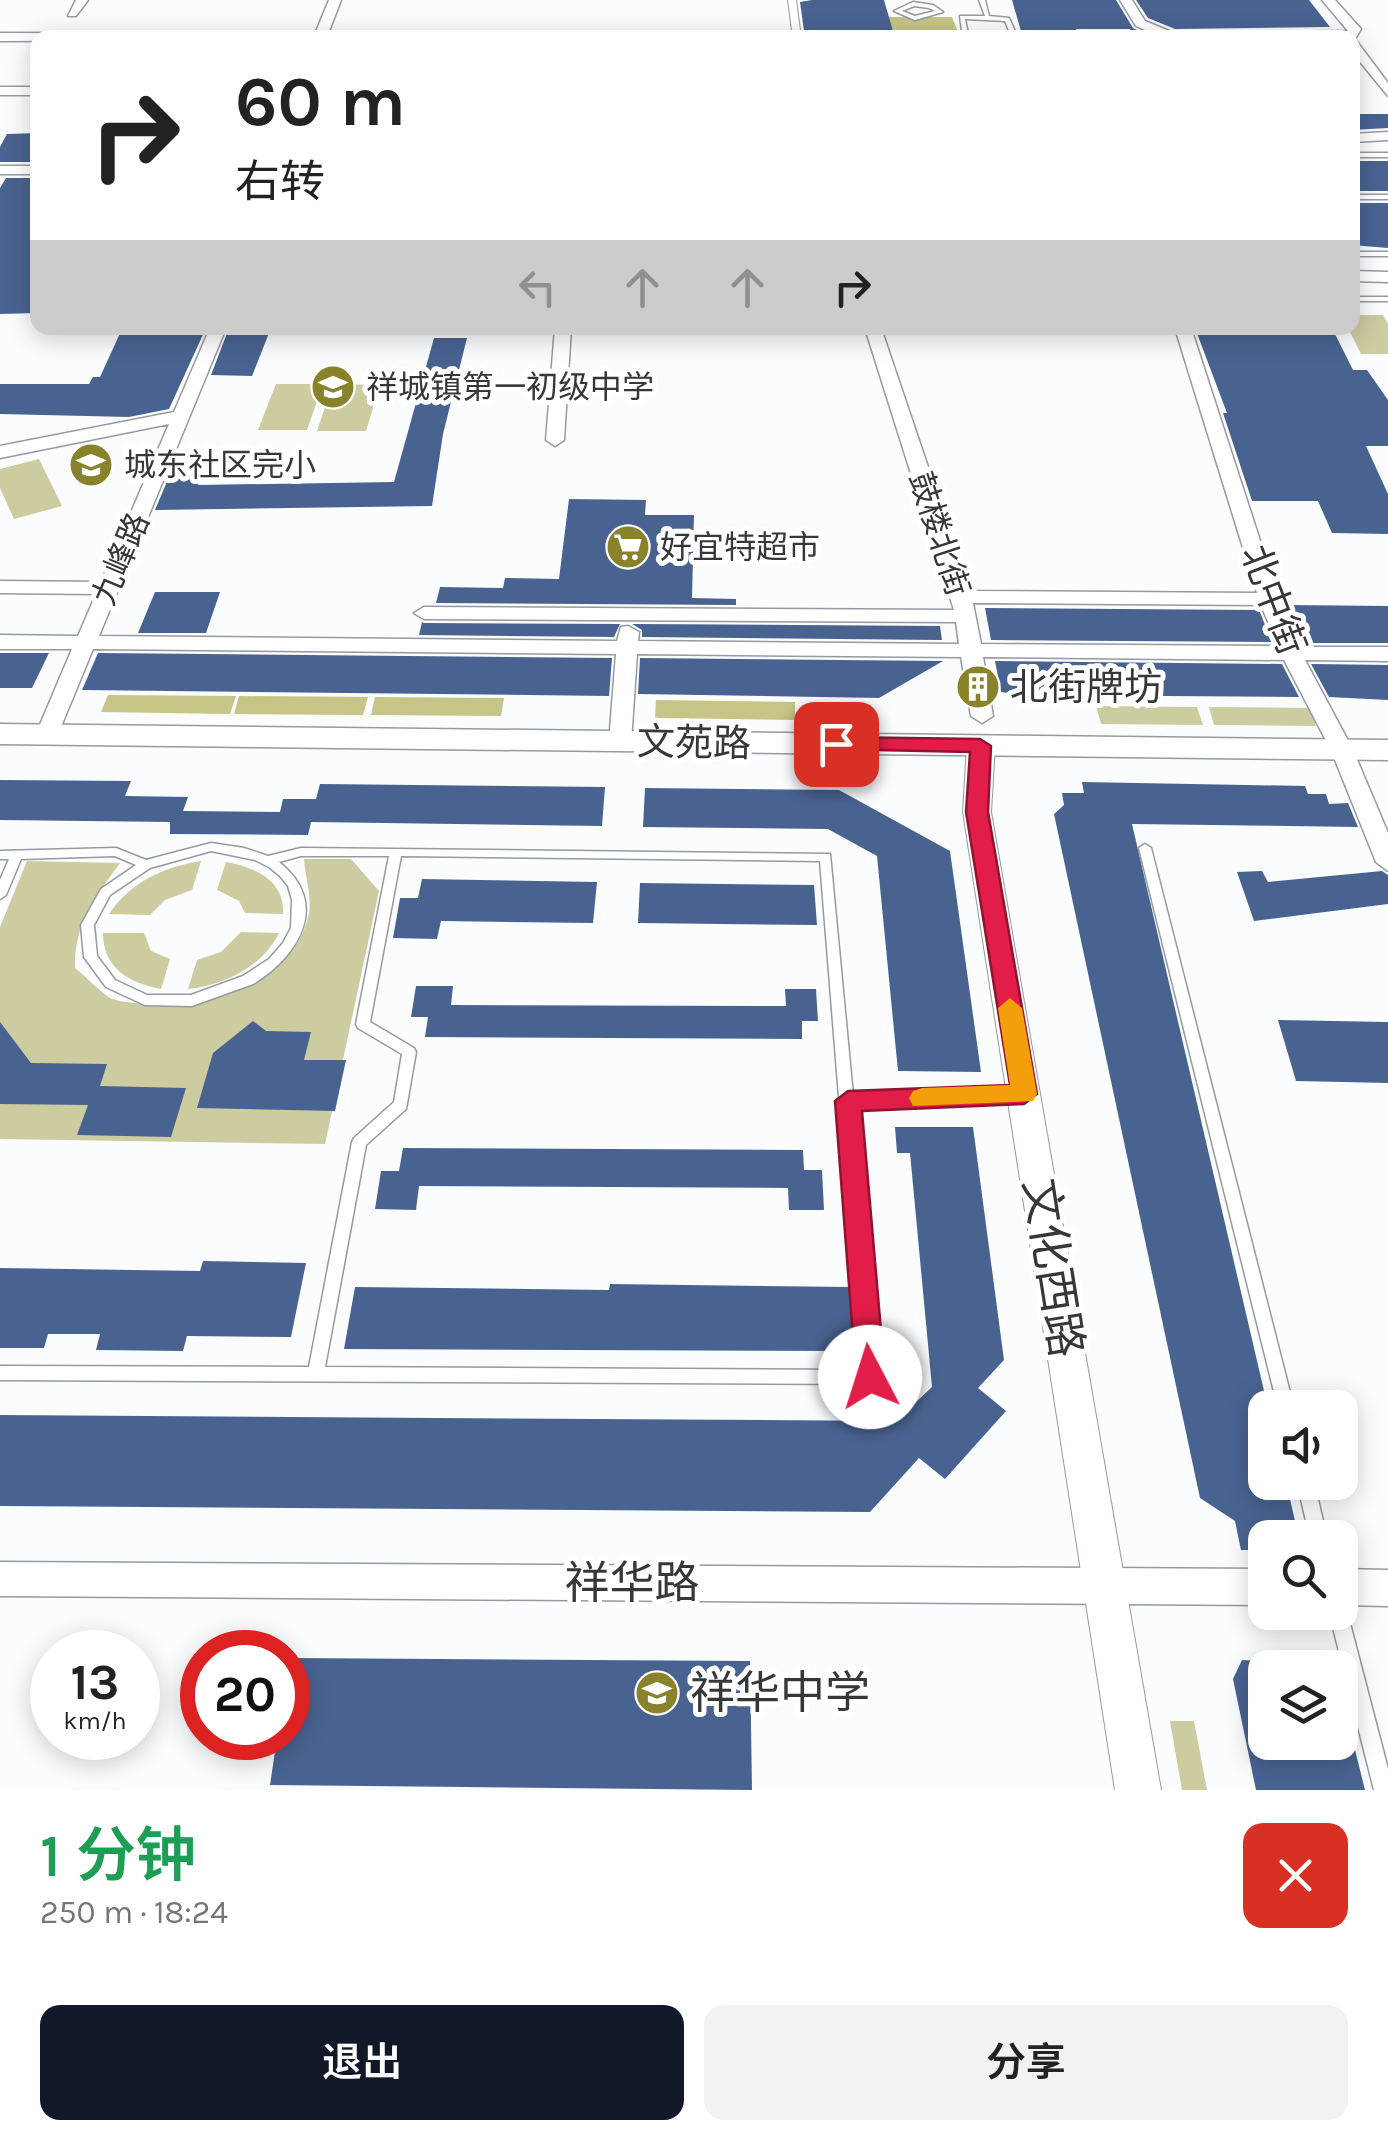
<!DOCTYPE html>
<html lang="zh">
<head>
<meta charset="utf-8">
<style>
	:root { --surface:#fff; --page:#f2f2f2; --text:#222; --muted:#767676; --accent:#111827 }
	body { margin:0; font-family:Karla,"Noto Sans SC",sans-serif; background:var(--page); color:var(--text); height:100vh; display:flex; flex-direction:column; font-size:38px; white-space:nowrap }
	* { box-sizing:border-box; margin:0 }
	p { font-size:32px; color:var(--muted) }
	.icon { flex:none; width:55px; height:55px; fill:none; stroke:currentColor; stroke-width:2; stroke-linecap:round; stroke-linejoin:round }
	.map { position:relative; height:1790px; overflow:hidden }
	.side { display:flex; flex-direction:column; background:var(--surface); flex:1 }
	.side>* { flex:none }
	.hud { position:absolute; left:30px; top:30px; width:1330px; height:305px; border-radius:20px; box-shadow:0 5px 25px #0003; background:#fff; color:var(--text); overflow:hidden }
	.fabs { position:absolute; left:1248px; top:1390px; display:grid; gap:20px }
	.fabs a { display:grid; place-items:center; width:110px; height:110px; border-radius:20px; background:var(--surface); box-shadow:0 5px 25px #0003; font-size:50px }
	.speed { position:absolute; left:30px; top:1630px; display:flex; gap:20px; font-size:50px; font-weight:700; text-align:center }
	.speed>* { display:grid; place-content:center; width:130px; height:130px; border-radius:50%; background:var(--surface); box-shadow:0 5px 25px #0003; line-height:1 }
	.speed small { font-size:25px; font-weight:400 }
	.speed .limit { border:15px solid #d22; background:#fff; color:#111 }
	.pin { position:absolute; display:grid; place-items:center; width:85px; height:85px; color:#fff; margin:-42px; border-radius:20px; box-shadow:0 5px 15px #0006 }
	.me { position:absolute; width:110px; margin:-55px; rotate:355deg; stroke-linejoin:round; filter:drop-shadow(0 0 8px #0008) }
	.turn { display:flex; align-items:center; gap:35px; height:210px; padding:0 40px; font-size:45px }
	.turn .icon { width:130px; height:130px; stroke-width:2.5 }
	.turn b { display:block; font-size:70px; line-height:85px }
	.lanes { display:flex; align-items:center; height:95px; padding:0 40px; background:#0003; justify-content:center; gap:50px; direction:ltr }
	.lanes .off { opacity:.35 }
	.round { display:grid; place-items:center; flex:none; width:105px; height:105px; border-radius:20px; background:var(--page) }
	.head { display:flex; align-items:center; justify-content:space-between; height:170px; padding:0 40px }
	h1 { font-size:60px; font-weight:600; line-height:75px; color:#1e9e55 }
	.primary-button { display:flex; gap:20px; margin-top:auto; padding:20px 40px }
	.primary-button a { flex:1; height:115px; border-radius:20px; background:var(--accent); color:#fff; font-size:40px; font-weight:600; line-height:115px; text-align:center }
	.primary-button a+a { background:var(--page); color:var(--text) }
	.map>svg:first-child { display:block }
</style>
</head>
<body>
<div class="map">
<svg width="1388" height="1790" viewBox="0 0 1388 1790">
	<rect width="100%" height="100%" fill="#fafcfe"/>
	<g fill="#cdcba0">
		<path d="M1353,315H1383L1388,324V354H1361L1348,328H1352Z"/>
		<path d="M276,384H323L307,430H258Z"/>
		<path d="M333,384L380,385L366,431H317Z"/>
		<path d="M39,459L62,506L14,519L0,488V469Z"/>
		<path d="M1096,706L1197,707L1203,725L1101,724Z"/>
		<path d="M1209,707L1310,708L1316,726L1214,725Z"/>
		<path d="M304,859H351L379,891L325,1144L0,1139V927L27,861L120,863C95,897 74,924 75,968C86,977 98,990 110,998C118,1002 131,1002 140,1004C202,1013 295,984 309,913C312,897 305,875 304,859Z"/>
		<path d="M201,861L192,890L165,900L150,915L109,914C131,882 163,867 201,861Z"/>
		<path d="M226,862C254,867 285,880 283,914L245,913L239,901L217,890Z"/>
		<path d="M241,932L279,933C262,967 225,985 188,989L197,960L221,952Z"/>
		<path d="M103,933H144L151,951L170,959L161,989C129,983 103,968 103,933Z"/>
		<path d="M1170,1721H1194L1207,1790H1182Z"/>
	</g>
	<g fill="#c7c488">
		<path d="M883,17H952L960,37H907L905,32L894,31Z"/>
		<path d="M108,695L236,696L230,714L101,712Z"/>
		<path d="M239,696H240L368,697L363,715L234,714Z"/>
		<path d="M375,697L504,698L501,716L371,715Z"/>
		<path d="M656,700L795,702V720L655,718Z"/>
	</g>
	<g fill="#496391">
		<path d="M812,0H884L895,38H805L800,2Z"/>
		<path d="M1012,0H1116L1133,28L1147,35H1134L1130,29H1076L1080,38H1023Z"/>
		<path d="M1136,0H1309L1330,27L1175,29L1148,18Z"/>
		<path d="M1352,114H1388V128L1352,130Z"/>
		<path d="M38,133V162H0V147L7,134Z"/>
		<rect x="1352" y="161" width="36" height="30"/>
		<path d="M6,178H38V313L0,314V188Z"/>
		<path d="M1352,203H1388V248L1352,245Z"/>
		<path d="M206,328L169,409L129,417L0,414V384H89L93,377H100L122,329Z"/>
		<path d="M229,328H271L252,376L211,375Z"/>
		<path d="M1195,328H1332L1353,370H1367L1388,400V446H1366L1388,494V534L1332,533L1318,501H1252L1223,413H1227Z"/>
		<path d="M434,338H467L443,434L432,506L155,510L174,465L204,464L198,485L394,482Z"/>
		<path d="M569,499L646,500L645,515H694L692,598L736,599V605L436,603L440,587L503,588L505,578L559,579Z"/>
		<path d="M155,592H220L206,633H138Z"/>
		<path d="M1287,605L1388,606V643H1302Z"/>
		<path d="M985,608L1259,610L1272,642L991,640Z"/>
		<path d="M422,622L424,623L620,624L614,637L419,635Z"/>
		<path d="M632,624L940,626L942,640L642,637V630Z"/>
		<path d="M0,653H49L32,688H0Z"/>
		<path d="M98,653L612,658L609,696L82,690Z"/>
		<path d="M640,658L943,661L879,698L638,694Z"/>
		<path d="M995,661L1282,664L1299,697L1026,695L1001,692Z"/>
		<path d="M1311,664L1388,665V700L1329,697Z"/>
		<path d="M0,780L131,781L125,796L188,797L183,811L280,812L283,799H316L320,784L605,787L602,826L311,822L308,835L170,834V822L0,820Z"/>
		<path d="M1082,782L1305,786L1308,794H1326L1329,804L1348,803L1358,827L1132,824L1268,1408L1265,1482H1286L1299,1538H1265V1550H1241L1235,1521L1200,1498L1054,814L1064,805L1062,793H1084Z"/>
		<path d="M645,788L839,790L950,851L981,1072L898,1071L877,856L828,829L643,827Z"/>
		<path d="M1262,871L1268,882L1382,871L1388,875V904L1254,921L1237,872Z"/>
		<path d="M422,879L597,882L593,923L441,921L437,939L393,938L400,898H418Z"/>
		<path d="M640,883L814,885L817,925L638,923Z"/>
		<path d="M416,986H453L451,1005L786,1006L785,989H816L818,1021H802V1039L425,1037L428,1017H411Z"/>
		<path d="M1278,1020L1388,1022V1083L1296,1081Z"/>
		<path d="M253,1021L266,1031L311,1032L304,1060H346L335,1111L197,1108L213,1053Z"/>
		<path d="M0,1022L31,1063L107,1064L100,1086L186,1088L171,1137L77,1135L88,1105L0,1104Z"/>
		<path d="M895,1127H973L1004,1360L978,1388L1006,1411L945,1479L919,1458L870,1512L0,1506V1415L896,1421L932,1387L910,1153H897Z"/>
		<path d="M403,1148L803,1150L804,1170H822L824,1210H789L788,1188L419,1186L416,1210L375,1209L381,1171H399Z"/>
		<path d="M203,1261L306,1263L291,1337L187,1336L183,1351L96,1350L100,1334H48L44,1348H0V1268L200,1271Z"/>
		<path d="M610,1284L850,1287L854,1351L344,1349L355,1287L609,1290Z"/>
		<path d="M289,1658L750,1661L752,1790L270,1785L277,1738H288Z"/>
		<path d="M1242,1660L1265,1661V1742H1353L1365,1790H1256L1233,1679Z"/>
	</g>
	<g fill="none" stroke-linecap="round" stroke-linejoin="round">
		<defs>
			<g id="service">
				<path d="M979,0H985L989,16L1009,18L1018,38H1012L1005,21L965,19L969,38H963L960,16H985Z"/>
				<path d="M913,2L933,5L943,12L915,20L894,11ZM914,6L929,8L935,11L915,16L902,11Z"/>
				<rect x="1352" y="153" width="36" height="4"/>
				<rect x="1352" y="195" width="36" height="4"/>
				<rect x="1356" y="252" width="32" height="4"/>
				<rect x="1352" y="297" width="36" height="4"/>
				<path d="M211,843L244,848L268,856L301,848L830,854L853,1095L1021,1088L1026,1090L1028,1094L1026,1098L1021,1100L854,1106L878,1377L876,1382L870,1384L0,1380V1366L309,1367L352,1142L354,1138L394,1102L402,1054L358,1028L356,1024L389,856H301L279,862C331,903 299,956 253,984L192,1006L145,1005L106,987L84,957L81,925L101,889L136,865L115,856L21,859L6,895L0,899V880L9,859H0V851L116,848L146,860ZM211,851L255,860L269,867L280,876L288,886L292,900L291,928L283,943L269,959L243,976L191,995H147L115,980L97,956L94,925L110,895L150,868ZM401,856L820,861L861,1370L325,1367L366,1145L406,1109L416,1052L414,1048L370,1022Z"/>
				<path d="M1145,844L1151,848L1294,1408H1278L1139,848Z"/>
				<path d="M1297,1482H1314L1327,1538H1310Z"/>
				<path d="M1340,1604L1344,1606L1347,1612L1388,1769V1790H1374L1329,1612H1340Z"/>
			</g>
			<path id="pedestrian" d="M788,0H796L801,38H793Z"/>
			<g id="minor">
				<path d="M76,0H88L76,16H68Z"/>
				<path d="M329,0H341L328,34H558L564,38L0,41V33L315,34Z"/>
				<path d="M1120,0H1132L1145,21L1174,33L1348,31L1322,0H1335L1361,29L1355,39L1388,83V96L1352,52V38H1163L1136,26Z"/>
				<rect x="0" y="87" width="38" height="8"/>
				<path d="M1388,132V140L1352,142V134Z"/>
				<rect x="0" y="166" width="38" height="8"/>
				<path d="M1352,271L1388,272V282L1352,281Z"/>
				<path d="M210,328H226L99,636L617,641L621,627L628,626L639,632L638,641L959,644L956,622L424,619L414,613L424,607L954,610L865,328H881L970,591L1257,593L1175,328H1191L1279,599L1299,647H1388V661L1305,660L1353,750L1388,833V871L1376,862L1331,750L1284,660L983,657L993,716L982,723L971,716L961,657L637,654L631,742L620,749L609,742L616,654L93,649L58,734L47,741L39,739L36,734L72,649H0V635L78,636L96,594L0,593V581L101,582L169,424L0,458V446L174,412ZM973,603L1261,605L1278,646L981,644Z"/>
				<path d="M555,328H571L564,440L555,446L546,440Z"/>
				<path d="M0,1562L1265,1569V1605L0,1596Z"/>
				<path d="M1340,1569L1388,1570V1606L1340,1605Z"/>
			</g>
			<path id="tertiary" d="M981,737L995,746L991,812L1161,1790H1115L963,812L967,746Z"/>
			<path id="secondary" d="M0,724L1388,740V760L0,744Z"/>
		</defs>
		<use href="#service" stroke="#96999f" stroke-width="3"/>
		<use href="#pedestrian" stroke="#96999f" stroke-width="2"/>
		<use href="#minor" stroke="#96999f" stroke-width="3"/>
		<use href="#tertiary" stroke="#96999f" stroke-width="2"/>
		<use href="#secondary" stroke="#96999f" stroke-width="3"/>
		<use href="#service" fill="#fff" fill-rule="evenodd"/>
		<use href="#pedestrian" fill="#fff" fill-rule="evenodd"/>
		<use href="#minor" fill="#fff" fill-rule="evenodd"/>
		<use href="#tertiary" fill="#fff" fill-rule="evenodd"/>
		<use href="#secondary" fill="#fff" fill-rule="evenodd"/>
	</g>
	<path fill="#e11d48" stroke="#92132f" stroke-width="2.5" d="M836,737L980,739L991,746L988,812L1037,1094L1024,1104L862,1111L885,1377L881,1386L870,1390L860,1386L856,1377L835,1101L848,1091L1010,1085L966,812L970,752L829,749V739Z"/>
	<path fill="#f59e0b" d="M1010,998L1022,1008L1037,1094L1033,1101L913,1106L909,1098L913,1091L922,1088L1010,1085L998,1008Z"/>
	<defs>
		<symbol id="school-disc" viewBox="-11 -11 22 22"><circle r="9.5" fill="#88832b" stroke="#fff"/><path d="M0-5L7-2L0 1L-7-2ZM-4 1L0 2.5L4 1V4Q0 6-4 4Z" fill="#fff"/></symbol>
		<symbol id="supermarket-disc" viewBox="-11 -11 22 22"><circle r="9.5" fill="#88832b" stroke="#fff"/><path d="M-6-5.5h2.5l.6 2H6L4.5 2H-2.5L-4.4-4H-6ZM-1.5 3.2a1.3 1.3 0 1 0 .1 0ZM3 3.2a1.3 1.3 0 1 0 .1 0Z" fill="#fff"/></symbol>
		<symbol id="building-disc" viewBox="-11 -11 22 22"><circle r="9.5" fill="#88832b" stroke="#fff"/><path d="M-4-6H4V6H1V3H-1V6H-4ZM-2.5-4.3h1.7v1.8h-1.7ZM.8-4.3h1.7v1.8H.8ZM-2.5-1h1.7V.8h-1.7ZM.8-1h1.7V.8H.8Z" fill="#fff"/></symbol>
	</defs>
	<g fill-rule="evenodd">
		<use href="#school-disc" x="308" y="362" width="50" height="50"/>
		<use href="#school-disc" x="66" y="440" width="50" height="50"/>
		<use href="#supermarket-disc" x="603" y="522" width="50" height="50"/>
		<use href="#building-disc" x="953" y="662" width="50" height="50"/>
		<use href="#school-disc" x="632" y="1668" width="50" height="50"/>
	</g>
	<g text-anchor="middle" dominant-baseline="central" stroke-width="10" stroke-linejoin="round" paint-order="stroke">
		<g font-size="32" fill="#353739" stroke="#fff" text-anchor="start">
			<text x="366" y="387">祥城镇第一初级中学</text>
			<text x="124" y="465">城东社区完小</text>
			<text x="660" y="547">好宜特超市</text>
		</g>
		<g font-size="32" fill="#353739" stroke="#fff">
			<text transform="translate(939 534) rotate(72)">鼓楼北街</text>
			<text transform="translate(121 559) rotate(-67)">九峰路</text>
		</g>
		<g font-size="38" fill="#353739" stroke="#fff">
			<text transform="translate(1273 600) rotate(69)">北中街</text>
			<text transform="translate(694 743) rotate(1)">文苑路</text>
		</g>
		<g font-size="38" fill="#353739" stroke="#fff" text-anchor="start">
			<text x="1010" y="687">北街牌坊</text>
		</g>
		<g font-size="45" fill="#353739" stroke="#fff">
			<text transform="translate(1053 1268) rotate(81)">文化西路</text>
			<text x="632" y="1583">祥华路</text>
		</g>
		<g font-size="45" fill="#353739" stroke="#fff" text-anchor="start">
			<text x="690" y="1693">祥华中学</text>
		</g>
	</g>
</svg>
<div class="fabs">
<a><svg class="icon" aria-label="sound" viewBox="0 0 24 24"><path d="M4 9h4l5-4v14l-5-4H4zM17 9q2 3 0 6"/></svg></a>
<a><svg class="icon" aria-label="search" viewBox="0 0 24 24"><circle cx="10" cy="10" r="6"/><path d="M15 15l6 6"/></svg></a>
<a><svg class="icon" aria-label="layers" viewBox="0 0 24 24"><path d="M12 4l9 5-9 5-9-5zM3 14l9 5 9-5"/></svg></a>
</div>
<div class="speed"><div>13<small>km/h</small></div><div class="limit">20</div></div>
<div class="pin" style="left:836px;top:744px;background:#d93025"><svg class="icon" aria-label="arrive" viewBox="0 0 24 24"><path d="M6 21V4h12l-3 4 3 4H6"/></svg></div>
<svg class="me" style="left:870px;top:1377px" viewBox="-20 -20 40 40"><circle r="19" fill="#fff"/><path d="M0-13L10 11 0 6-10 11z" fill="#e11d48"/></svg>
<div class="hud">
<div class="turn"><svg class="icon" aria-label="right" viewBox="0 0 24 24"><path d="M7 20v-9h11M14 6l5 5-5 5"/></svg><div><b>60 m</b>右转</div></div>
<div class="lanes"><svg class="icon off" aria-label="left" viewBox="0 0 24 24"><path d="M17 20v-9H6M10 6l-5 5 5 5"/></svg><svg class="icon off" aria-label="ahead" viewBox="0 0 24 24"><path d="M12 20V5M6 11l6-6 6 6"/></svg><svg class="icon off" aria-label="ahead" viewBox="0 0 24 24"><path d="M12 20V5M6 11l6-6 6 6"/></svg><svg class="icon" aria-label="right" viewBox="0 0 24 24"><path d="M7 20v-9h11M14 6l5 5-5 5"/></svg></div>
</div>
</div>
<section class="side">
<div class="head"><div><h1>1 分钟</h1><p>250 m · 18:24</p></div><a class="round" style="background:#d93025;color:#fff"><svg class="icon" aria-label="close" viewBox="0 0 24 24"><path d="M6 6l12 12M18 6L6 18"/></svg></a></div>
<div class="primary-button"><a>退出</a><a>分享</a></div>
</section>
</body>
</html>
